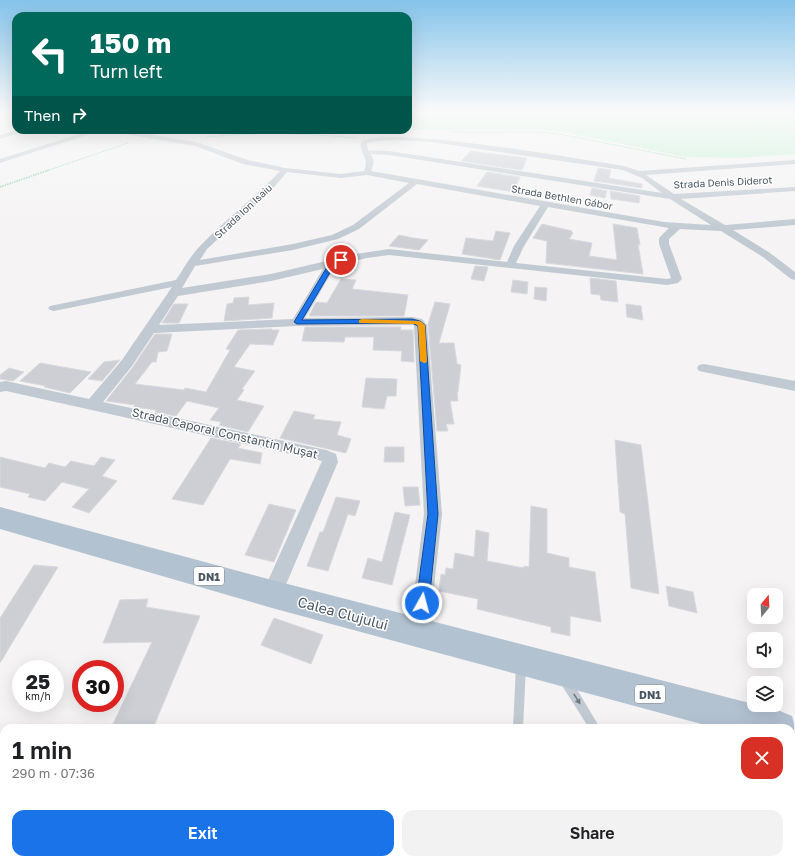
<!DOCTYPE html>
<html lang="en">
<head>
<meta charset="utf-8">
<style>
	:root { --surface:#fff; --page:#f2f2f2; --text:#202124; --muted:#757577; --accent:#1a73e8 }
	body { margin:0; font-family:"Golos Text",sans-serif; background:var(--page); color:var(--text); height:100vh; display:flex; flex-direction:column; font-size:15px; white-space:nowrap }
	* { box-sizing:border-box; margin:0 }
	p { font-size:13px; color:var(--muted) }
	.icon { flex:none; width:22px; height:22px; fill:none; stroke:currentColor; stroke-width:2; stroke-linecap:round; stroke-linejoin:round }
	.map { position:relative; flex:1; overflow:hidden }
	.sheet { position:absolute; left:0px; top:724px; width:795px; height:140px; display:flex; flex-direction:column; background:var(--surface); border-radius:12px 12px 0 0; box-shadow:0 4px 16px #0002 }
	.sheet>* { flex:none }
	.top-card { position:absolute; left:12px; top:12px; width:400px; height:122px; border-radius:12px; box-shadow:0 4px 16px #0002; background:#00695c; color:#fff; overflow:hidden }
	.needle { width:26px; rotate:18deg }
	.tools { position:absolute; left:747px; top:588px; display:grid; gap:8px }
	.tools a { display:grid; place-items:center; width:36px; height:36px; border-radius:8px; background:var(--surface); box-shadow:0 4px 16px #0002; font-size:20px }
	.speed { position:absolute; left:12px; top:660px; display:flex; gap:8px; font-size:20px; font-weight:700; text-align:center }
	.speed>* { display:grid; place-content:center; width:52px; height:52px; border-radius:50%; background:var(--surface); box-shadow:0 4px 16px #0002; line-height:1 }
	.speed small { font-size:10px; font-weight:400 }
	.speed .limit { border:6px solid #d22; background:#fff; color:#111 }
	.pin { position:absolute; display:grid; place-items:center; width:34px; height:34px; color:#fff; margin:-17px; border:2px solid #fff; border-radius:50%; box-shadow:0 1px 4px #0007 }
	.me { position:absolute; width:44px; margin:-22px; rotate:7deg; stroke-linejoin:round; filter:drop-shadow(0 0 3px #0008) }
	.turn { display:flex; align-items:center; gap:14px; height:84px; padding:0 12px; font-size:18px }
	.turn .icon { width:52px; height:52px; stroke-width:2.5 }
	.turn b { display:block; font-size:28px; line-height:34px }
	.then { display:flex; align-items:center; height:38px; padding:0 12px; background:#0003; gap:8px; font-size:15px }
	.round { display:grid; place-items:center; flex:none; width:42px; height:42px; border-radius:12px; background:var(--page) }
	.summary { display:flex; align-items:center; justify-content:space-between; height:68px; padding:0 12px }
	h1 { font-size:24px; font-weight:600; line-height:30px }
	.cta { display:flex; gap:8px; margin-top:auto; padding:8px 12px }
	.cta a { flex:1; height:46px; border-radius:12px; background:var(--accent); color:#fff; font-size:16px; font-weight:600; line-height:46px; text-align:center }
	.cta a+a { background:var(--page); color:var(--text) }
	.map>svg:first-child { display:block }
</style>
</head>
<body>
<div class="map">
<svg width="795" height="864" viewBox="0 0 795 864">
	<rect width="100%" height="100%" fill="#f5f3f3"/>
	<path fill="#c3f1d5" d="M408,111H795V154L737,158L685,157L570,133L537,129L408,130Z"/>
	<g fill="#cdcfd5" stroke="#d7d9de">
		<path d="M471,151L485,153L527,158L522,170L461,161Z"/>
		<path d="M598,168L611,170L609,178L642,184V188L609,183V182V183L594,181Z"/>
		<path d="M487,172L520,177L514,192L477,186Z"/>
		<path d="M592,188L607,191L605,198L590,195Z"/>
		<path d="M610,191L640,196L639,203L611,199Z"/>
		<path d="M542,224L572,231L571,232L573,233L569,239L592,243L589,256L617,260L613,224L637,228L640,245L638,244L643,274L546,263L547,241L533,238Z"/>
		<path d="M496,231L510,233L500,260L462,254L466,238L493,241Z"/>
		<path d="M399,235L413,238L428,240L419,250L389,246Z"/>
		<path d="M475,266L488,267L484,281L471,279Z"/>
		<path d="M590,278L616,281L618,302L601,300L600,295L591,294Z"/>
		<path d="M341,279L356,280L352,289L408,295L404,316H309L316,302L327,303Z"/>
		<path d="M513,280L528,282L527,294L511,292Z"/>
		<path d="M535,287L547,288L546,301L534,299Z"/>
		<path d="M249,297L248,305L274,303L272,318L224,321L227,304L233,303L234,298Z"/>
		<path d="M435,302L450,304L439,343H454L457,364L461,365L458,392H457L458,401H450L454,424H446L448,431H437L428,324Z"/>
		<path d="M174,304H188L179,323H162Z"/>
		<path d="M626,304L641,306L643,320L627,317Z"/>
		<path d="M305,327H401L400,330H413L414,362L401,361L402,351L373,350L374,337H345L344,342L302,341Z"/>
		<path d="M272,329L271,330H279L273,345L250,344L234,367L255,371L242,389L244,390L237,400L264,406L248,432L219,425L221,422L210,420L219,408L187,401L176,416L155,412L156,410L134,407L135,405L106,401L133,367L155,334H172L167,351L158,352L156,362H152L135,384L184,390L185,388L206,392L230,350L226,349L238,330Z"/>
		<path d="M120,360L102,381L88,379L104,362Z"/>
		<path d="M40,363L91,372L70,393L44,387L46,386L20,381Z"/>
		<path d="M9,368L24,372L13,381L0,379V375Z"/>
		<path d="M366,378L397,379L396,396H387L384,409L362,407Z"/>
		<path d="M294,411L315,415L313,419L341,422L337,435L351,439L346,453L280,438Z"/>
		<path d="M211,438L241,444L238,448L262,453L260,464L230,459L203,505L172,499Z"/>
		<path d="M615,440L641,445L659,594L631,588L625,514L620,512Z"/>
		<path d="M385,447H404V462H384Z"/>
		<path d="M0,457L45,468L49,463L65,467L71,461L94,466L101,457L115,460L102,476L117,481L89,513L72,507L89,489L62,482L45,501L28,497L30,494L0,487Z"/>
		<path d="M403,487H418L420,505L405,506Z"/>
		<path d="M336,497L360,501L355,516L348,514L328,571L307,566L320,532H323Z"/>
		<path d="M269,504L296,510L274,562L245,555Z"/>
		<path d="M531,506L547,509V553L569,558V567L595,572L601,622L570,616V636L551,632V627L477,609L478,599L439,591L441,574L445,575L446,568L453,569L455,553L474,557L476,530L489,533L487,561L524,568V566L529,567Z"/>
		<path d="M395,512L410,515L392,585L362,578L368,558L382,562Z"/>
		<path d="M34,565L58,567L0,663V618Z"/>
		<path d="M666,586L693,592L697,613L669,606Z"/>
		<path d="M148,599L146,607L200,616L153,728H111L152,642L103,643L120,600Z"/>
		<path d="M274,618L323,635L311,664L261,645Z"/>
	</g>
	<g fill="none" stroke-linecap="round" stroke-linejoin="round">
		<g stroke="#7ad0a6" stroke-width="1" stroke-dasharray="1.5 1" stroke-linecap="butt">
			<path d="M211,130L224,135"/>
			<path d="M293,130L361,134"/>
			<path d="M450,132H541L564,135L686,159"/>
			<path d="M207,137C257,132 306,133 356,138"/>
			<path d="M46,171L128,143"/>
		</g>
		<path stroke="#7ad0a6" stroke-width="1.5" stroke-dasharray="1.5 1" stroke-linecap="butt" d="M0,187L49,170"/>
		<g fill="#c1cad2" fill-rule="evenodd">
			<path d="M521,661L525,662L526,666L523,728H513L516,666L517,662Z"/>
			<path d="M565,675L569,676L600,728H589L561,684L560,680L561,676Z"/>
			<path d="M507,860H519L518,864H506Z"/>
		</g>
		<g fill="#c1cad2" fill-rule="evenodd">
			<path d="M18,130H28L0,139V135Z"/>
			<path d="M92,130H102L0,163V159Z"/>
			<path d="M108,130H123L196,142L248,160L285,168L341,174L364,171C370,157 359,154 361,142C382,124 585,160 624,166L639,171L795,160V164L646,175L674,194L795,187V191L681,199L725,225L795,219V225L733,230L770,253L795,272V280L791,279L763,257L721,231L680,229L669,239V244L682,279L678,283L667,285L389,255L367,258L336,265L305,318L412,317L422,319L427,325L442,514L429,633L426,640L419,643L412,640L409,633L424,514L414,325L297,326L154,333L132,366L103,402L326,450L336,454L338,462L279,601L272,604L265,601L262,594L322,461L6,391L0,392V382L6,381L89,399L122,360L172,287L54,311L50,310L48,308L50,306L176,280C184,268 191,255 201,245C226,219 255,198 280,171L243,164L195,146L111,132ZM396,140L431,142L623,170L642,178L662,193L389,151L368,150L367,143L378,141ZM371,154L389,155L670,199L711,225L664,222L371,171L374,162ZM287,172L341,178L367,175L409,183L353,225L332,235L293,244L200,260L207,249L268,194ZM417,184L540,206L514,246L507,262L389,249L356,254L271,274L182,288L195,266L293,250L338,239L359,229ZM548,207L669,228L659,238V244L671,278L667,279L516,263L524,246ZM323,269L293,319L159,325L178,296L271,281Z"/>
			<path d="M704,364L795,381V391L699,371L697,368L699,365Z"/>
		</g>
		<path fill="#b3c2d1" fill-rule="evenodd" d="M0,507L272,580L780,711L792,716C795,724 795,733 791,741V728H716L272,608L0,529Z"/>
	</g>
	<defs><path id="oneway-solid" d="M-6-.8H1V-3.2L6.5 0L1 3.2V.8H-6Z"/></defs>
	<use fill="#6e7983" href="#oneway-solid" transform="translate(577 699) rotate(58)"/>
	<linearGradient id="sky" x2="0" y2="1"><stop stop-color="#85c3ea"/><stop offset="0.48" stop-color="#fafafa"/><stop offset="1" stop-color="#fafafa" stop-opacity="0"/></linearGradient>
	<rect width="795" height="232" fill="url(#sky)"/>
	<path fill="#1a73e8" stroke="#114b97" d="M341,258L344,260L335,264L302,320L412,319L420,321L425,325L438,514L429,603L427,608L422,609L418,608L416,603L428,514L418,326L412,323L297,324L294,322L330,262Z"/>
	<path fill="#f59e0b" d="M362,319L420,321L425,325L427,361L426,363H424L420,361L418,326L416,324L359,323V320Z"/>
	<g text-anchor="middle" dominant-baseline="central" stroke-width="3" stroke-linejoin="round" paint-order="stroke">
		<g font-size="10" fill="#4a5661" stroke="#fff">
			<text transform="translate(723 182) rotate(-3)">Strada Denis Diderot</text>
			<text transform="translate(562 197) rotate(10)">Strada Bethlen Gábor</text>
			<text transform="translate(243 211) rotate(-43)">Strada Ion Isaiu</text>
		</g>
		<g fill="#fff" stroke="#808990" stroke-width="1">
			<rect x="194" y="567" width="30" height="18" rx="3"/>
			<rect x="635" y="685" width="30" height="18" rx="3"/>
		</g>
		<g font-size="11" font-weight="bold" fill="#4a5661">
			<text x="209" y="576">DN1</text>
			<text x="650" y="694">DN1</text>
		</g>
		<g font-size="12" fill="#4a5661" stroke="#fff">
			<text transform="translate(225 433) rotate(13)">Strada Caporal Constantin Mușat</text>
		</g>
		<g font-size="14" fill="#4a5661" stroke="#fff">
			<text transform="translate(343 613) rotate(15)">Calea Clujului</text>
		</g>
	</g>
</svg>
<div class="tools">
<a><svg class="needle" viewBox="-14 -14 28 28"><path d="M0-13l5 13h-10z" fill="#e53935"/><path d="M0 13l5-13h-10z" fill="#757577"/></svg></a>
<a><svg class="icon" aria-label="sound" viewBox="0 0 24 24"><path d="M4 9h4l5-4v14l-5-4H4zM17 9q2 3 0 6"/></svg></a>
<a><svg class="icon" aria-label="layers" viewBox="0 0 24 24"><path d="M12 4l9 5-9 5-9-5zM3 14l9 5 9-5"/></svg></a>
</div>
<div class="speed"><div>25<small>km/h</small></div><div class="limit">30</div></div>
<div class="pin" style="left:341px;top:260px;background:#d93025"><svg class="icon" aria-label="arrive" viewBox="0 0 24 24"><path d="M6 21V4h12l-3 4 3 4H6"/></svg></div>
<svg class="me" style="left:422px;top:603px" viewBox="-20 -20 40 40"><circle r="17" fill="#1a73e8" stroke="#fff" stroke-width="3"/><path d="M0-11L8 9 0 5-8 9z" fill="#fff"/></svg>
<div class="top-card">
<div class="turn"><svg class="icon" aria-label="left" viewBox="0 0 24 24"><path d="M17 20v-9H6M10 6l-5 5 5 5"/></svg><div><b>150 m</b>Turn left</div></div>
<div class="then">Then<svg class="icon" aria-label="right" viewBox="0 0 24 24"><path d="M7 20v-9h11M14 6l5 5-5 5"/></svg></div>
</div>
<section class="sheet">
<div class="summary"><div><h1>1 min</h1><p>290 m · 07:36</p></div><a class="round" style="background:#d93025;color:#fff"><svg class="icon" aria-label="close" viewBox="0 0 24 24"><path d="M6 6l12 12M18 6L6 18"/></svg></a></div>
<div class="cta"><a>Exit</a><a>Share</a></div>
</section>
</div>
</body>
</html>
